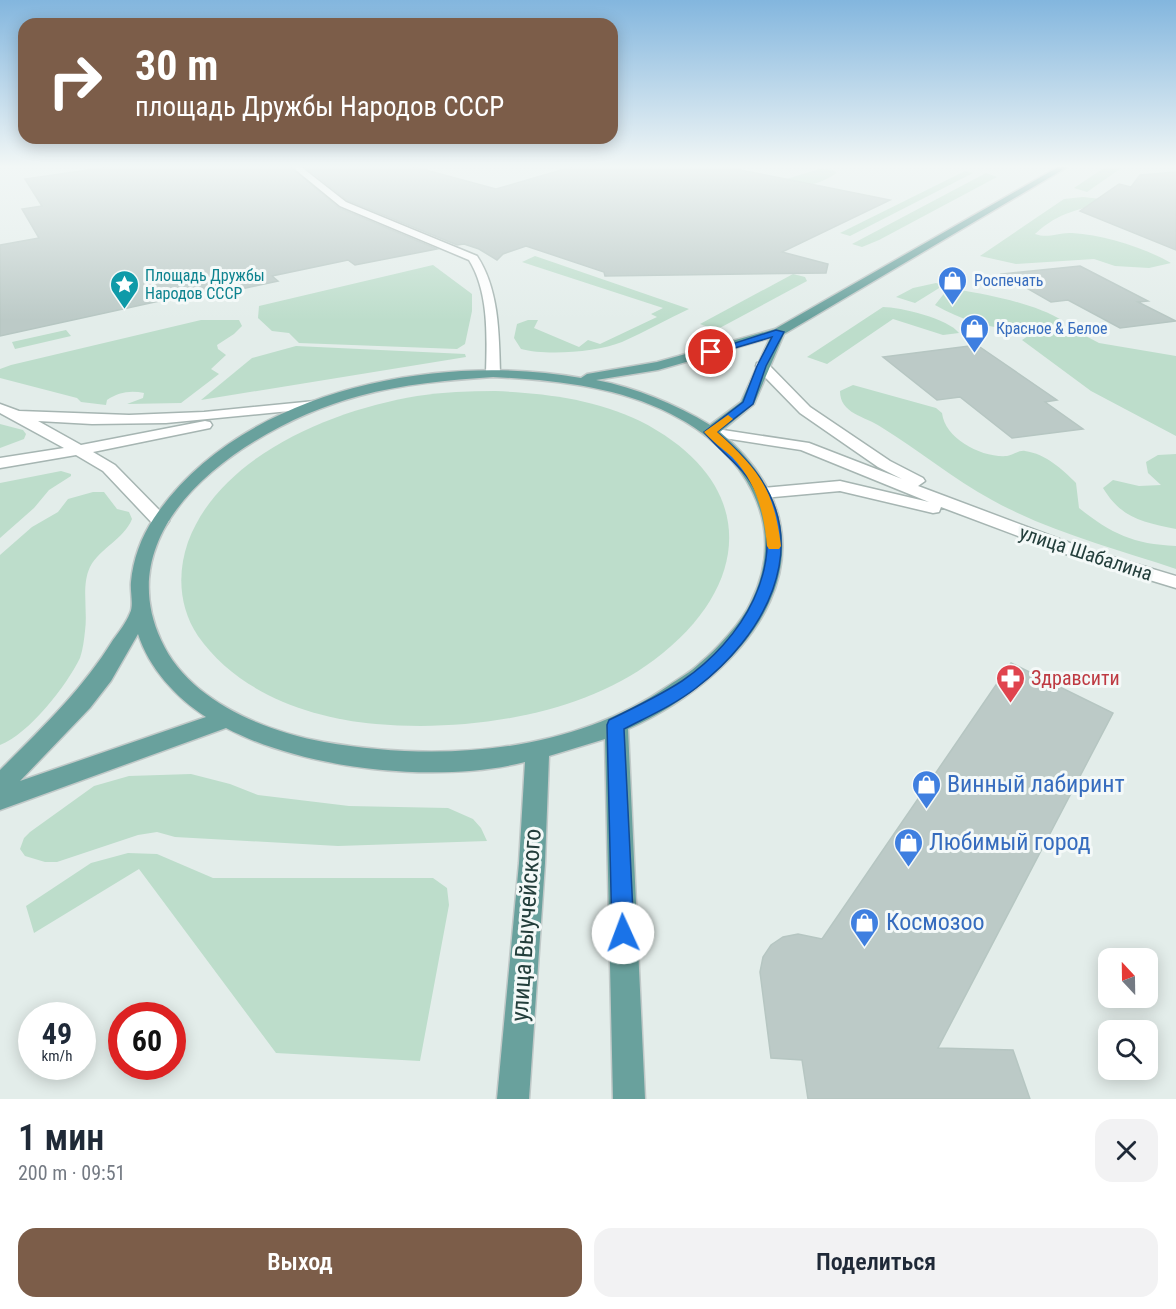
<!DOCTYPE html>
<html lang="ru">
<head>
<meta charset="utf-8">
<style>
	:root { --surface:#fff; --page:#f2f2f3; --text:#1f2937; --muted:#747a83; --accent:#7c5d49 }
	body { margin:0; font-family:"Roboto Condensed",sans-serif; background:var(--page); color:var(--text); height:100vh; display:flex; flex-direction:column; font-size:22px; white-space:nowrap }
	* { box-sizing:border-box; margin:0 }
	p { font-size:20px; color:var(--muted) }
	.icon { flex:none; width:33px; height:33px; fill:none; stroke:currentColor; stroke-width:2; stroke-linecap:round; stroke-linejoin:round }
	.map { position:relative; height:1099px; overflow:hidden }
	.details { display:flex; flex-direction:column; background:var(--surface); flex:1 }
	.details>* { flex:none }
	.hud { position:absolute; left:18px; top:18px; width:600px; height:126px; border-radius:18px; box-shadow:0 3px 15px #0003; background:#7c5d49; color:#fff; overflow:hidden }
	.needle { width:39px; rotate:338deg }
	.fabs { position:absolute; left:1098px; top:948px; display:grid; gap:12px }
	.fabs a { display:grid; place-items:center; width:60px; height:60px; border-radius:12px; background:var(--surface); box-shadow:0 3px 15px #0003; font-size:30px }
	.speed { position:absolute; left:18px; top:1002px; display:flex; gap:12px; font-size:30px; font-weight:700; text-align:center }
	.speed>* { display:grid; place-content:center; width:78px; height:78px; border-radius:50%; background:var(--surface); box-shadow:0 3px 15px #0003; line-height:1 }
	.speed small { font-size:15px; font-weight:400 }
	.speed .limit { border:9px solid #d22; background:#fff; color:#111 }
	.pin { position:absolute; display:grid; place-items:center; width:51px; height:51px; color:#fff; margin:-26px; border:3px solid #fff; border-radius:50%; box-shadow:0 2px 6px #0007 }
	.me { position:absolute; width:66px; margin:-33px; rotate:358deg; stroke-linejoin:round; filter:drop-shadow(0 0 4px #0008) }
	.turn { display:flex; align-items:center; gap:21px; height:126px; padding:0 18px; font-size:27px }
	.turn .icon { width:78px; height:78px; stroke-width:2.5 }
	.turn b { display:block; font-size:42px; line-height:51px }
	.round { display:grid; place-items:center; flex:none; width:63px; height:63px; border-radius:18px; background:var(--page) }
	.overview { display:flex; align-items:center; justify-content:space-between; height:102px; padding:0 18px }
	h1 { font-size:36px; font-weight:600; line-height:45px }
	.action { display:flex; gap:12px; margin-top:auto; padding:12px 18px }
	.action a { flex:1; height:69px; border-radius:18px; background:var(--accent); color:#fff; font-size:24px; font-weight:600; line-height:69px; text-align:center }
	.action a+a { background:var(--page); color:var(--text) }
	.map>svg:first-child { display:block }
</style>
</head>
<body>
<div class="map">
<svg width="1176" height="1099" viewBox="0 0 1176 1099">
	<rect width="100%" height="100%" fill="#e3edea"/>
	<g fill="#bdddcb">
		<path d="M1107,166H1124L1087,192L1074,188Z"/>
		<path d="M819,169L833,170L837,173C812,188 808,186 780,181Z"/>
		<path d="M965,171L973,173L850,236L840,233Z"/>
		<path d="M986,173L997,177L879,240L862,247L852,244Z"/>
		<path d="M1083,197L1110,200C1079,211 1061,210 1035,234C1049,239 1058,232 1072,233C1104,235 1143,247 1171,263L1149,268L1115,266L1094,259L1016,264L980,256L1064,199Z"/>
		<path d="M535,256L689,309C667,319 645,332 622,342C597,352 547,356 521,349L514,338L517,324L528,320H538L534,328L579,347L588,340L600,344L657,317L651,314L663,308L522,262Z"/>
		<path d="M433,265L472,294V311L465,344L457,349L299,343L289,333L272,331L258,318L259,306Z"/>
		<path d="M793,274L805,277L807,281L716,330L700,324Z"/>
		<path d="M936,283L944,285L915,303L896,297L913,288Z"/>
		<path d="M959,290C991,295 1036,304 1063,321C1057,325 1048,325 1040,326C999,332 971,325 935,305L946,291Z"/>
		<path d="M883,307C900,307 949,319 959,333L943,335L893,319L827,364L807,357Z"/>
		<path d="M201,320H239L242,326L234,334L217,345L218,349L226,355L211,369L219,374L181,403L127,404L143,398L144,393C131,390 118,392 107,400L106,405L81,402L77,398L0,378V369L11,365Z"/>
		<path d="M66,330L71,336L15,349L12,342Z"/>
		<path d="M1063,331L1080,333L1099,343L1176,356V436L1091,391L1022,340L1031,334Z"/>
		<path d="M296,346L465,354L466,357L201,400L252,358Z"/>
		<path d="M853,385L936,408L942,413C945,439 982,458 1007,456C1013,455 1019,450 1025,451C1046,454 1062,469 1076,483L1079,508C1112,534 1133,544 1176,546V569C1114,548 1050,532 992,500C953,479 919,450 881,427C865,416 840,414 840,391Z"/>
		<path d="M495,391C544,393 595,399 640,421C758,481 755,584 654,660C579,716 467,732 376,724C309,718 238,693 198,636C179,608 177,573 188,542C220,455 333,410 417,396C443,392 469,391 495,391Z"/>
		<path d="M0,424L23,430L26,434L24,439L0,448Z"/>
		<path d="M1176,454V529C1143,522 1122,519 1103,488L1113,480L1139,486L1161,485L1148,473L1146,462L1158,455Z"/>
		<path d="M61,471L71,474V476L49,490L34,508L0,538V483Z"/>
		<path d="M93,492H104L117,509L129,512L132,519C124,539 100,548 90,567C81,586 88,610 85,631C84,640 83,649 80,658C67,685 29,734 0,745V555L32,527L58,512L68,499Z"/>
		<path d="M191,774L230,784L258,795L349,806L448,808L473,819L481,828L487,841L338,846L175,837L157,832L138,835L57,862H45L25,856L20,849L24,838L30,832L94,786L129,776Z"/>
		<path d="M128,853L157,854L213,878H433L447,888L449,905L420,1061L276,1053L139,869L34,933L26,906L91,863Z"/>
	</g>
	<g fill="#bccac7" stroke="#b6c6c2" stroke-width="1.5">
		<path d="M115,166H289L339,208L437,249L355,265L348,260L272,276L278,281L210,296L205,291L0,336V245L39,238L22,209L42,206L25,179Z"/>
		<path d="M304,166H411L496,189L575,166H721L890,200L782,252L828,264L826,273L605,276L604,272L526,246L503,254L497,260L479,249L464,244L457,245L347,200Z"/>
		<path d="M1176,172V250L1080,211L1119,184L1131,187L1140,175Z"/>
		<path d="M1080,266L1148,301L1138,302L1176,321L1120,328L1068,300L1051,302L1002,274Z"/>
		<path d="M977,345L1057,400L1045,402L1083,429L1012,438L960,397L937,400L883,357Z"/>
		<path d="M1011,663L1113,713L938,1048L1013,1050L1030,1099H808L802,1060L771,1058L760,972L763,957L771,945L783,937L798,934L822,939Z"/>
	</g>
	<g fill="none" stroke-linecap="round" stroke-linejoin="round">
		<defs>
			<g id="minor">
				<path d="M291,166H300L346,202L477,256C499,289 499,334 500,373L498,376H488L486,373C487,337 489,292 469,260L340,206Z"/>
				<path d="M762,362L767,363L810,407L890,461L923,478L925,481L918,486L1086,549L1176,576V588L1074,557L941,507L939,512L933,513L840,491L763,498L757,496L755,493L763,488L840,481L929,502L801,450L705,435L703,432L705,429L710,428L809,443L902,479L878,467L800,413L757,369L756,366L757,363Z"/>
				<path d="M315,401L322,405L320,408L166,423L92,424L38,421L81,445L205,421L210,422L212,425L210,428L93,452L115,465L166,517L169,521L166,525H154L103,471L76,455L0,468V458L64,448L0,413V404L19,411L129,415L204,412Z"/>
			</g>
			<path id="major" d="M1060,166H1069L784,334L754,404L720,432C852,543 752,673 628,729L645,1099H613L605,739L549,756L545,863L529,1099H497L519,863L525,762C439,784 305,770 226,728L0,810V770C41,729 82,690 113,640C119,632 126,623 130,613C134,606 130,591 131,582C133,560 141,537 154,518C240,390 437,352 581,378L587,374L657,362L775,329ZM770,338L741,402L710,425C675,404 637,388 596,380L658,370ZM493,377C553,380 616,386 671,414C743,450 790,523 751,602C742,622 717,649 700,663C691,672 678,679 668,686C569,754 439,762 324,742C263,731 188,700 161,640C104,516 260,422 359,396C403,384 448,380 493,377ZM138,634C149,668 176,698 206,717L20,781L90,708L111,681Z"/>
		</defs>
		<use href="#minor" stroke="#a6b5b2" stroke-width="3"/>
		<use href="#major" stroke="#c1c9c8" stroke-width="3"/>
		<use href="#minor" fill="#fff" fill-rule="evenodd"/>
		<use href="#major" fill="#69a19d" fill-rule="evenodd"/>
	</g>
	<linearGradient id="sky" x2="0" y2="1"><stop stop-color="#83b6de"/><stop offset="0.52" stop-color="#f2f7f6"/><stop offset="1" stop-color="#f2f7f6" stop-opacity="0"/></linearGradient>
	<rect width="1176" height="320" fill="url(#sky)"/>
	<path fill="#1a73e8" stroke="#114b97" stroke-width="1.5" d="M776,330L784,332L766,366L753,404L717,432C731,444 744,456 755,471C814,549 763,637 696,688C674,705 649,716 624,729L634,933L630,941L623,944L615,941L612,933L607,725L609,720C634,708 659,696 682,681C742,640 788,567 757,494C745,467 722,454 704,432L743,402L757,366L772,337L711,355L707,352Z"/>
	<path fill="#f59e0b" d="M728,415L733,419L717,432C759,470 774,489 781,546L779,549H769L767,546C764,513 757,483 732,457C723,449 712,441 704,432Z"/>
	<defs>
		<symbol id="shop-pin" viewBox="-11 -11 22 30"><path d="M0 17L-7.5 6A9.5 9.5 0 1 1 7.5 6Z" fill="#3f7fe0" stroke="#f4f9f8"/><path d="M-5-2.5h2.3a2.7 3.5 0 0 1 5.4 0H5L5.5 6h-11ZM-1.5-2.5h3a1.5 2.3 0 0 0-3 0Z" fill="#fff"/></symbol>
		<symbol id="sight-pin" viewBox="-11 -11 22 30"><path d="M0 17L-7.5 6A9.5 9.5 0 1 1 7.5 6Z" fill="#0f9aa8" stroke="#f4f9f8"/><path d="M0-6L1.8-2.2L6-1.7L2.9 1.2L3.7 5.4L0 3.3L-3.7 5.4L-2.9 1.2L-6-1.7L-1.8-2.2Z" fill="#fff"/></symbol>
		<symbol id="pharmacy-pin" viewBox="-11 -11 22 30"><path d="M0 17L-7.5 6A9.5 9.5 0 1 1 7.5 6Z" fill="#e0444e" stroke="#f4f9f8"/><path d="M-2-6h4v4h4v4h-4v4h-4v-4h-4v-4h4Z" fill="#fff"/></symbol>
	</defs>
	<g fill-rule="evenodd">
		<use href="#shop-pin" x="936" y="264" width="33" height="45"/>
		<use href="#sight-pin" x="108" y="268" width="33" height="45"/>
		<use href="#shop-pin" x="958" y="312" width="33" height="45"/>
		<use href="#pharmacy-pin" x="994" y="662" width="33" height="45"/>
		<use href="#shop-pin" x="910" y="768" width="33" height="45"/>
		<use href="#shop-pin" x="892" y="826" width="33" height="45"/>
		<use href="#shop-pin" x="848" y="906" width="33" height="45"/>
	</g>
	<g text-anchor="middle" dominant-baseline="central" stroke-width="6" stroke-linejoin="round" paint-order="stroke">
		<g font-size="16" fill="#0d838f" stroke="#f4f9f8" text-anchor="start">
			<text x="145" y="275">Площадь Дружбы<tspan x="145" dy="18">Народов СССР</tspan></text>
		</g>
		<g font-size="16" fill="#366cbe" stroke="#f4f9f8" text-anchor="start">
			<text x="974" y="280">Роспечать</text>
			<text x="996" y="328">Красное &amp; Белое</text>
		</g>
		<g font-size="20" fill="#233e3b" stroke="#f4f9f8">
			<text transform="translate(1086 553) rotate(18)">улица Шабалина</text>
		</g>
		<g font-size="20" fill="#be3a42" stroke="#f4f9f8" text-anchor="start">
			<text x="1031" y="678">Здравсити</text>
		</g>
		<g font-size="24" fill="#366cbe" stroke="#f4f9f8" text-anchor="start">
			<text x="947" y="784">Винный лабиринт</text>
			<text x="929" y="842">Любимый город</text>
			<text x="886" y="922">Космозоо</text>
		</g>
		<g font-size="24" fill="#233e3b" stroke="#f4f9f8">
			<text transform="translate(526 925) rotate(-86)">улица Выучейского</text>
		</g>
	</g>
</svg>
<div class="fabs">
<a><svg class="needle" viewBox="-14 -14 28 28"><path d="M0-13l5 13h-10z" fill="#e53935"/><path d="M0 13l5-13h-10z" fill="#747a83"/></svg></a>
<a><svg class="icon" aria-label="search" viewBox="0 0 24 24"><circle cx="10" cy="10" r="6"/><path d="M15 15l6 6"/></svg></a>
</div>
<div class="speed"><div>49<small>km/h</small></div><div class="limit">60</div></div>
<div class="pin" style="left:711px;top:352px;background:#d93025"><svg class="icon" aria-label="arrive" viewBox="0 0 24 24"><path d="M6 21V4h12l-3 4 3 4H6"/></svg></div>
<svg class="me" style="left:623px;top:933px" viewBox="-20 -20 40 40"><circle r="19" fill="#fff"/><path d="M0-13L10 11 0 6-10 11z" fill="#1a73e8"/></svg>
<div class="hud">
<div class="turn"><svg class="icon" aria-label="right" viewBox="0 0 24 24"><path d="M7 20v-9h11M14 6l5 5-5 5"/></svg><div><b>30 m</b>площадь Дружбы Народов СССР</div></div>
</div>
</div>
<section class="details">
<div class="overview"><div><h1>1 мин</h1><p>200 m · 09:51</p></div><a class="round"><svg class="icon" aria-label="close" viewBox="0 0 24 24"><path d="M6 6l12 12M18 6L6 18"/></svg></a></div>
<div class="action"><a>Выход</a><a>Поделиться</a></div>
</section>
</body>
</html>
